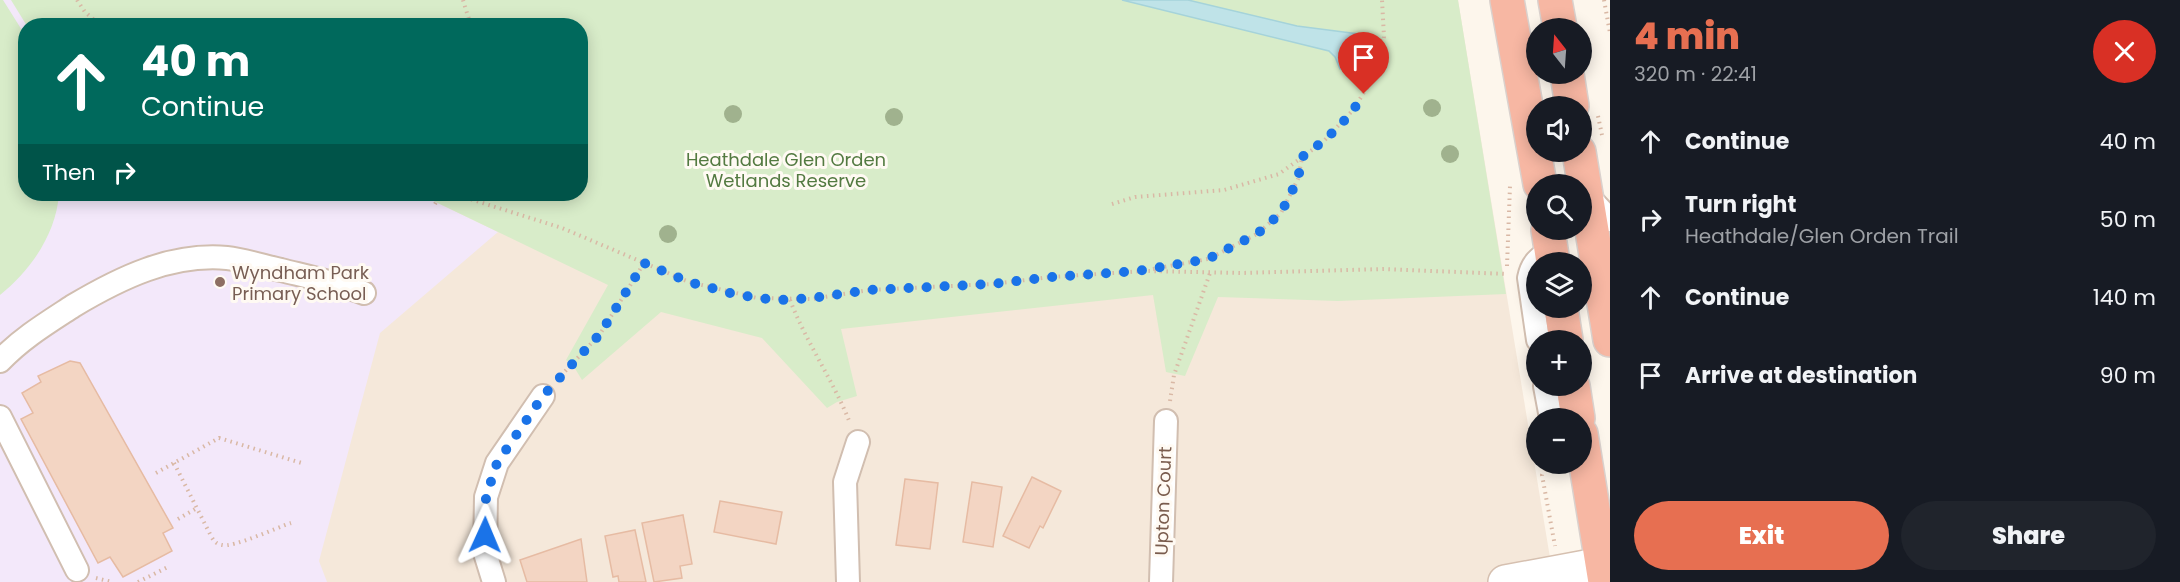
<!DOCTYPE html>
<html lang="en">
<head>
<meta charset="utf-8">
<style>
	:root { --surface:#171b24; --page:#20242c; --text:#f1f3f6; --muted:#9ea1a6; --accent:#e76f51 }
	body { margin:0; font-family:Poppins,sans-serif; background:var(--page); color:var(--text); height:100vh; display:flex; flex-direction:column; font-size:22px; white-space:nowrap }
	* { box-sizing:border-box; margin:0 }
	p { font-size:20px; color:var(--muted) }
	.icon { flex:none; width:33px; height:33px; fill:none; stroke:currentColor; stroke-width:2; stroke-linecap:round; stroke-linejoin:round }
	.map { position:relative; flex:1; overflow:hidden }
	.side { display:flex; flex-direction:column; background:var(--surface); width:570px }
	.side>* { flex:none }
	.hud { position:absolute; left:18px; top:18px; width:570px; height:183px; border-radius:24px; box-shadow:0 3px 15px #0003; background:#00695c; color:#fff; overflow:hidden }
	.needle { width:39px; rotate:343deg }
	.fabs { position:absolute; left:1526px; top:18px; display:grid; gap:12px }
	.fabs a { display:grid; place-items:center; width:66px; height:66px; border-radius:50%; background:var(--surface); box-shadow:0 3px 15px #0003; font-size:30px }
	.pin { position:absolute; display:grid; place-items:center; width:51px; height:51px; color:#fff; margin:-62px -26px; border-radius:50% 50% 50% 0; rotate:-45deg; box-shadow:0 0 6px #0007 }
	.pin .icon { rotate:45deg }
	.me { position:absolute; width:66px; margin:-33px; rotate:1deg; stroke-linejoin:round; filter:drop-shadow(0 0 4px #0008) }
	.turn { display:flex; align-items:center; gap:21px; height:126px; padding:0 24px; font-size:27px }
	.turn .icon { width:78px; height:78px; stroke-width:2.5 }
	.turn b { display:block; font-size:42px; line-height:51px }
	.then { display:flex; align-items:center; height:57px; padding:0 24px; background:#0003; gap:12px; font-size:22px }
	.round { display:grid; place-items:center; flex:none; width:63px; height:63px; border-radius:32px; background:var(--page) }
	.head { display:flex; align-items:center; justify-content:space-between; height:102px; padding:0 24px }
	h1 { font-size:36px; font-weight:800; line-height:45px; color:var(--accent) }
	.action { display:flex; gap:12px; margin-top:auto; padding:12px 24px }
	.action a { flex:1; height:69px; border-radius:36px; background:var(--accent); color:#fff; font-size:24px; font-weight:800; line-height:69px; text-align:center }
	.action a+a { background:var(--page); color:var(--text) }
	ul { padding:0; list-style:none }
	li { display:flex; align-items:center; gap:18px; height:78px; padding:0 24px }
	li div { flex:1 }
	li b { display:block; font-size:22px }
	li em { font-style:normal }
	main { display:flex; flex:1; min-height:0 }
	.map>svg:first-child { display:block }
</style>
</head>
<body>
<main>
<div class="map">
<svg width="1610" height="582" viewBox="0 0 1610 582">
	<rect width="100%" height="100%" fill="#fdf6ec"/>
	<path fill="#f5e8da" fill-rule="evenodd" d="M0,0H1458L1554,582H0ZM26,26H580V194H26Z"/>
	<path fill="#f3e8fa" d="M0,0H12L27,25L26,26V194H419L498,232L380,333L319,561L327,582H0Z"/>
	<g fill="#d8ecc9">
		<path d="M0,0H3L25,35L26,194H59C56,234 31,270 0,295Z"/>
		<path d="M11,0H1458L1506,294L1338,301L1218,297L1185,376L1166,372L1153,295L841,329L857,396L837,402L827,408L762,338L661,312L582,380L574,367L566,360L608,285L419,194H580V26H27Z"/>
	</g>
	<path fill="#bfe3e8" stroke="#a5d3da" stroke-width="1.5" d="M1122,0H1188L1297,26L1359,34L1366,41L1370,57L1355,69H1340L1335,57L1329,51Z"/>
	<g fill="#f3d5c3" stroke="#e6bba3" stroke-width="1.5">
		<path d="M70,361L80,363L173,528L163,533L172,551L123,577L110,557L98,563L21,419L33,413L22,393L41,382L38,376Z"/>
		<path d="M1032,477L1061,491L1043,528L1040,526L1029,548L1003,536Z"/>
		<path d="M905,479L938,483L930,549L896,545Z"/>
		<path d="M972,482L1002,487L993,547L963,542Z"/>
		<path d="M720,501L782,512L776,544L714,532Z"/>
		<path d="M683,515L692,564L680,566L682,578L654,582L642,523Z"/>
		<path d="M635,530L646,582H619L618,576L613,577L605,536Z"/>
		<path d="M581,539L587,582H527L520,560Z"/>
	</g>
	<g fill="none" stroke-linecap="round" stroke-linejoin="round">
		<defs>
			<g id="street">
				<path d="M1586,194L1610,220"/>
				<path d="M1538,340L1529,278C1532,263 1539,258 1551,250"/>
				<path d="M0,361C22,338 47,323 73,306C120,278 171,253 227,258C245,260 263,266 281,270C309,277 337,283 364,293"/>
				<path d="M1545,386L1551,418"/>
				<path d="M0,417L77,570"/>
				<path d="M494,582L485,553L486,497L497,463L543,396"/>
				<path d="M848,582L845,482L858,442"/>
				<path d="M1161,582L1166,421"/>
			</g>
			<path id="secondary" d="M1505,582L1602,564"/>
			<g id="highway">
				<path d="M1507,0L1540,184"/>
				<path d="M1555,0L1560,28"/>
				<path d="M1567,74L1572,106"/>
				<path d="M1579,152L1610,340"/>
				<path d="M1548,230L1553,262"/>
				<path d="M1561,308L1566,340"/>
				<path d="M1573,386L1578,418"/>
				<path d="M1581,434L1605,582"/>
			</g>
		</defs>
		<use href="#street" stroke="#d1beb0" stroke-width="26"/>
		<use href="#secondary" stroke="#d6c0b0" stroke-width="36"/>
		<use href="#highway" stroke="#dad1cd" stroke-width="36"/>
		<g stroke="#d9b8a5" stroke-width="4" stroke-dasharray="1.5 4.5" stroke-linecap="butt">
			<path d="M77,0L85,12L101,26"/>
			<path d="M463,0L471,26"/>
			<path d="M1604,0L1610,33"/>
			<path d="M1586,39L1588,56"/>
			<path d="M1598,116L1602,135"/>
			<path d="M454,194L562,228L689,282L757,298L812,299L869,290L992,284L1051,277L1145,271L1240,273L1384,269L1507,274"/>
			<path d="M435,204L441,194"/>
			<path d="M1112,204L1135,197L1224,190L1279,174L1323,142L1353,110L1373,78L1384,37L1382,0"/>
			<path d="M1507,266L1510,186"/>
			<path d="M1153,269L1208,259L1257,234L1281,213L1298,179L1302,158"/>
			<path d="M790,300C806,342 833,380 850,423"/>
			<path d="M557,380L600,334L644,263"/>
			<path d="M1170,401L1174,375L1210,273"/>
			<path d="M174,463L211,536C214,541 216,544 222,545C233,548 278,527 291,523"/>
			<path d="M1548,464L1542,475L1555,546"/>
			<path d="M156,473L219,438L305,464"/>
			<path d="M178,519L197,508"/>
			<path d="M96,578L112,582"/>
			<path d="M138,582L170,566"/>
		</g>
		<use href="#street" stroke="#fff" stroke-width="22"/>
		<use href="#secondary" stroke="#fff" stroke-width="33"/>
		<use href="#highway" stroke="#f7b7a3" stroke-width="33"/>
	</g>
	<g fill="#a0b28e">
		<circle cx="1432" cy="108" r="9"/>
		<circle cx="733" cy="114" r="9"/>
		<circle cx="894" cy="117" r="9"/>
		<circle cx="1450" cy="154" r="9"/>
		<circle cx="668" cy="234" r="9"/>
	</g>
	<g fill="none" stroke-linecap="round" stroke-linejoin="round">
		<path stroke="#1a73e8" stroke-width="10" stroke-dasharray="0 18" d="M485,535L486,497L497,463L543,396L600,334L644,263L689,282L730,293L757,298L781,300L812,298L869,290L992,284L1051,277L1138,271L1208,259L1257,234L1281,213L1298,179L1302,157C1327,140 1348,120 1364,94"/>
	</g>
	<circle fill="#8d6e63" stroke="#fffaf3" stroke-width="2" cx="220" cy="282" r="6"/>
	<g text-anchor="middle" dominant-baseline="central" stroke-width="6" stroke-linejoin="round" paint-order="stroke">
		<g font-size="18" fill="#537a41" stroke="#fffaf3">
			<text x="786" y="159">Heathdale Glen Orden<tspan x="786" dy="21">Wetlands Reserve</tspan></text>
		</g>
		<g font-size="18" fill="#785e54" stroke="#fffaf3" text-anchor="start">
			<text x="232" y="272">Wyndham Park<tspan x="232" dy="21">Primary School</tspan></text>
		</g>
		<g font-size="18" fill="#7a5c4d" stroke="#fffaf3">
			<text transform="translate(1163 501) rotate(-88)">Upton Court</text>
		</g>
	</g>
</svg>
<div class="fabs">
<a><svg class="needle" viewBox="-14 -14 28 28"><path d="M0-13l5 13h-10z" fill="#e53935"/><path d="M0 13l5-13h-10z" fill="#9ea1a6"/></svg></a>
<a><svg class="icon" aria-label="sound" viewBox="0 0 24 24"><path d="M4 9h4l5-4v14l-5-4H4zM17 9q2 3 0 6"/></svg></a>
<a><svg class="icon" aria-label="search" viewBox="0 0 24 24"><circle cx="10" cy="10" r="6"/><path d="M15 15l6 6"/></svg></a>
<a><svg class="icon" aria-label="layers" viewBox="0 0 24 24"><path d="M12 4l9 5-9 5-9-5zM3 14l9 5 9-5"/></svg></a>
<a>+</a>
<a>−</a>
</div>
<div class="pin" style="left:1364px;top:94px;background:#d93025"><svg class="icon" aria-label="arrive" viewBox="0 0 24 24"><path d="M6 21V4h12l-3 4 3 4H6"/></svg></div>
<svg class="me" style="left:485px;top:535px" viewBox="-20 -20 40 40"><path d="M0-17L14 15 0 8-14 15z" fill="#1a73e8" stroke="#fff" stroke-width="4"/></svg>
<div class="hud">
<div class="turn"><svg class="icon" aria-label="ahead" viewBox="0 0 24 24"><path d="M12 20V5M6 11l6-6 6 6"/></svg><div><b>40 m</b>Continue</div></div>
<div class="then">Then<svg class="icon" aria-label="right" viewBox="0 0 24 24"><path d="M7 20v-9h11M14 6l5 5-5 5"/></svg></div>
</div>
</div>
<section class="side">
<div class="head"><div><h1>4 min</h1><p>320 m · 22:41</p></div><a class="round" style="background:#d93025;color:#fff"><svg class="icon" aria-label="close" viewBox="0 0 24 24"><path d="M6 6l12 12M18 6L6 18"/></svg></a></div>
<ul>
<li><svg class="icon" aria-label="ahead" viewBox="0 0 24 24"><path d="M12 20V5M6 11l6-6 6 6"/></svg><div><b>Continue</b></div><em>40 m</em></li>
<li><svg class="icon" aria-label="right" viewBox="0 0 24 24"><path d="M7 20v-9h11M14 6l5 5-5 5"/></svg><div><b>Turn right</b><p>Heathdale/Glen Orden Trail</p></div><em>50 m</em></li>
<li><svg class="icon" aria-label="ahead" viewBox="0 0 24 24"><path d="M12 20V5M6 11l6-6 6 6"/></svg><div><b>Continue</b></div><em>140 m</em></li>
<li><svg class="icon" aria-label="arrive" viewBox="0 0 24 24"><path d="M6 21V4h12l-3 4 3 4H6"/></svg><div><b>Arrive at destination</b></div><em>90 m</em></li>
</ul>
<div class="action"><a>Exit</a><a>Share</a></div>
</section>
</main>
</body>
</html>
